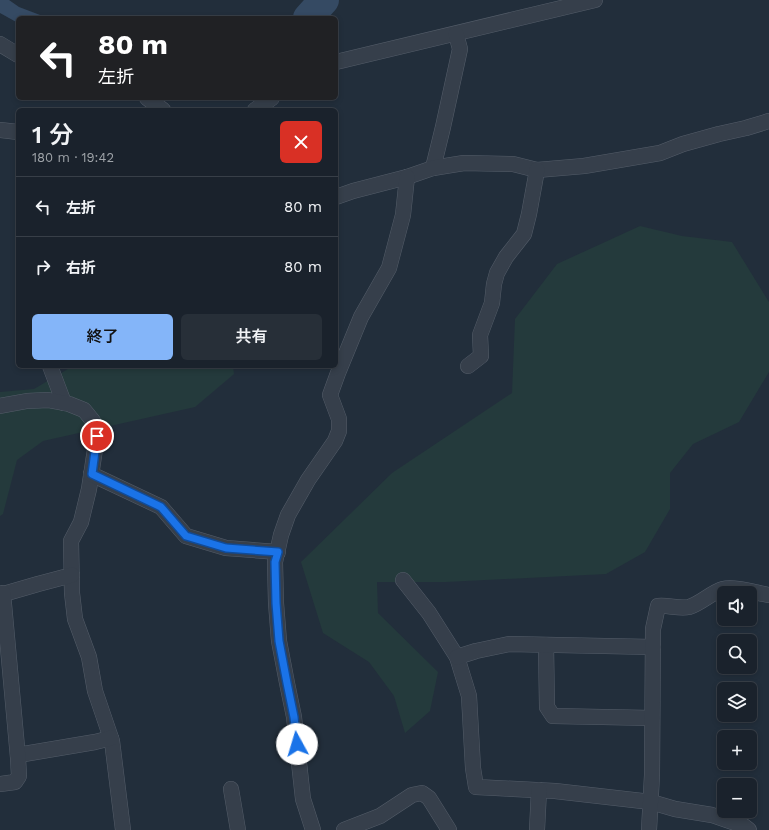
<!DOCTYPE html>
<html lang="ja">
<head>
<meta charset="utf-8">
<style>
	:root { --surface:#1a222c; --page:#272f38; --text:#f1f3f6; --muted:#9fa4a9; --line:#383f48; --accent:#84b5f9 }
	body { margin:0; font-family:"Work Sans","Noto Sans JP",sans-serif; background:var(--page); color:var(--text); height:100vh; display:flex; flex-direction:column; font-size:15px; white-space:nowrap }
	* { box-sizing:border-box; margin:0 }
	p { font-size:13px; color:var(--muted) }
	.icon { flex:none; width:22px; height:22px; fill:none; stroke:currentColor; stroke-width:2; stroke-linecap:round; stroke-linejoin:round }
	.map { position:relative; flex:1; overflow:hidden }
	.drawer { position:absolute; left:16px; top:108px; width:322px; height:260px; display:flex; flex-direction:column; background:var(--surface); border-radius:6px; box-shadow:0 2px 6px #0003,0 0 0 1px var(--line) }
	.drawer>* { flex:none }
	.top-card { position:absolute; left:16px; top:16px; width:322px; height:84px; border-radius:6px; box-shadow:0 2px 6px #0003,0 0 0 1px var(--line); background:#202124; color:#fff; overflow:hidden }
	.controls { position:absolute; left:717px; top:586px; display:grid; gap:8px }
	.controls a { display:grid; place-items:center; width:40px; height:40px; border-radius:6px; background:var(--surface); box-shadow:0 2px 6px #0003,0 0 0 1px var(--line); font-size:20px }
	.pin { position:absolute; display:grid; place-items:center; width:34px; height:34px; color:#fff; margin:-17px; border:2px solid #fff; border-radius:50%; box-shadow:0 1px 4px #0007 }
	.me { position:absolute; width:44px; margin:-22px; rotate:354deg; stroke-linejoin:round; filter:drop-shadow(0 0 3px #0008) }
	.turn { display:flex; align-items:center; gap:14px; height:84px; padding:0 16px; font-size:18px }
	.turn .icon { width:52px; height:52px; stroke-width:2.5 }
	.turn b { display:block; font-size:28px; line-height:34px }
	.round { display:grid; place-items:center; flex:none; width:42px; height:42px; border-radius:6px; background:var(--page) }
	.head { display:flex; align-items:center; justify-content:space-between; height:68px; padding:0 16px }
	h1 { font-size:24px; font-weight:600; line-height:30px }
	.primary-button { display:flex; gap:8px; margin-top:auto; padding:8px 16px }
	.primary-button a { flex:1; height:46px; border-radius:6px; background:var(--accent); color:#111; font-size:16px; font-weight:600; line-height:46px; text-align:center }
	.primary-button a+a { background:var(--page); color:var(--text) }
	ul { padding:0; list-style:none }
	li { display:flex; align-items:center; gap:12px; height:60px; padding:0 16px; border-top:1px solid var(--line) }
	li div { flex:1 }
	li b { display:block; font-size:15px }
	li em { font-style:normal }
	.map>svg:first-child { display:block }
</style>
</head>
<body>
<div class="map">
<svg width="769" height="830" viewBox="0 0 769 830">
	<rect width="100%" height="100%" fill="#222e3b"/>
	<g fill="#243a3c">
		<path d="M640,226L682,236L732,242L769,302V372L739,422L693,444L670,473V509L645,552L606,574L446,582H377L378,613L438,672L430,711L405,733L394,696L369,662L323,633L301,562L392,473L512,393L515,319L557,264Z"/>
		<path d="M73,366H233L234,374L195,407L43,441L17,460L3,514L0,516V392L34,389Z"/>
	</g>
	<path fill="#354a63" d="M0,0H9L19,7L48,18H18V23L0,13Z"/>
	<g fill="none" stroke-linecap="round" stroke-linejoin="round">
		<path stroke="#354a63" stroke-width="30" d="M308,18L324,0"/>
		<defs>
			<g id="minor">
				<path d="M0,44L18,55"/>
				<path d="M336,62L595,0"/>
				<path d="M147,98L163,110"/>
				<path d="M255,110L272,98"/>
				<path d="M0,130L18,132"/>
				<path d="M433,168L443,127L460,49L456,34"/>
				<path d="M336,197L353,191L407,177L433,168L464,163L513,164L537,170L584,166L660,153L683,144L719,134L746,128L769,121"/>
				<path d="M50,366L64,403"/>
				<path d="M468,366L481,356L480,335L492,303L494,284L497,273L506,257L524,234L529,214L537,170"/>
				<path d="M0,406L27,401L48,400L69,404L84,410L93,421L97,436L89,489L81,522L71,541L72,593L75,619L89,657L95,691L112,741L123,830"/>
				<path d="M91,474L161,507L186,536L226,548L278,552"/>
				<path d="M403,580L429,613L457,657L469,696L473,768L476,787L555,791L651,802L675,809L712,815L744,826L749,830"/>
				<path d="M0,594L7,593L38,584L72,575"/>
				<path d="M546,645L547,707L553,716L652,718"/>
				<path d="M457,657L476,651L509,644L653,647"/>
				<path d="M18,755L95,742L111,738"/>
				<path d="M0,784L15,782L19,776L18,758L3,593"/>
				<path d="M231,789L238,830"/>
				<path d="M313,830L303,799L294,717L287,683L279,641L276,603L275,562L281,535L288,515L308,480L335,441L339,431V419L330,395L338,373L361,317L389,268L403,215L407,177"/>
				<path d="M344,830L380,816L412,795L422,793L429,798L449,830"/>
				<path d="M537,830L539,790"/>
				<path d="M649,830L652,775L653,629L658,606C669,605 679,609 689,607C700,604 712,592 723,589C735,586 756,593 769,595"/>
			</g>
		</defs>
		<use href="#minor" stroke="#545d69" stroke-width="16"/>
		<use href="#minor" stroke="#363f4b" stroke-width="15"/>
	</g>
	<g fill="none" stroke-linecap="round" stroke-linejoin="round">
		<defs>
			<path id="route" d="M97,436L92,474L161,507L186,536L226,548L278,552L275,562L276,603L279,641L287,683L294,717L297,744"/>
		</defs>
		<use href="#route" stroke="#114b97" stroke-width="10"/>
		<use href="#route" stroke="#1a73e8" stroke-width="7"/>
	</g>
</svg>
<div class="controls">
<a><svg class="icon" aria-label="sound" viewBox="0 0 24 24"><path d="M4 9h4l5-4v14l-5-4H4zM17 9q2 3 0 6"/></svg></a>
<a><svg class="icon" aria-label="search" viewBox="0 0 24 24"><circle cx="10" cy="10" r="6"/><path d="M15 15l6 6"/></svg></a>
<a><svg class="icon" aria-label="layers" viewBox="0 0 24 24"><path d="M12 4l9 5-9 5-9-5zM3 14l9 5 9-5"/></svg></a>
<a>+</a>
<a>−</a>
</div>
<div class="pin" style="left:97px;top:436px;background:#d93025"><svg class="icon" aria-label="arrive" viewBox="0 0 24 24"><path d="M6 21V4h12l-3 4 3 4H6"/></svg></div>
<svg class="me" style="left:297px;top:744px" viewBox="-20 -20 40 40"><circle r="19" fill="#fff"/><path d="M0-13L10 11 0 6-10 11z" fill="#1a73e8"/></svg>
<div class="top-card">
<div class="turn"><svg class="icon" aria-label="left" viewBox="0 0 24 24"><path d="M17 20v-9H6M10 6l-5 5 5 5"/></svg><div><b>80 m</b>左折</div></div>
</div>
<section class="drawer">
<div class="head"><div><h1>1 分</h1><p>180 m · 19:42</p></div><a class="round" style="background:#d93025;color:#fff"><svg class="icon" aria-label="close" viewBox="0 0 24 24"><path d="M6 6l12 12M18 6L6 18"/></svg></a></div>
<ul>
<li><svg class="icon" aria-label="left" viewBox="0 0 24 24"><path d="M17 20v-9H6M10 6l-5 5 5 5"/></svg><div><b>左折</b></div><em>80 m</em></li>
<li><svg class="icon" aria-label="right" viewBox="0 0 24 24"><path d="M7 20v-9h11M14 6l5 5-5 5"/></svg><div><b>右折</b></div><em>80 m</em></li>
</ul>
<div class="primary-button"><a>終了</a><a>共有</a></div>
</section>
</div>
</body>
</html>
